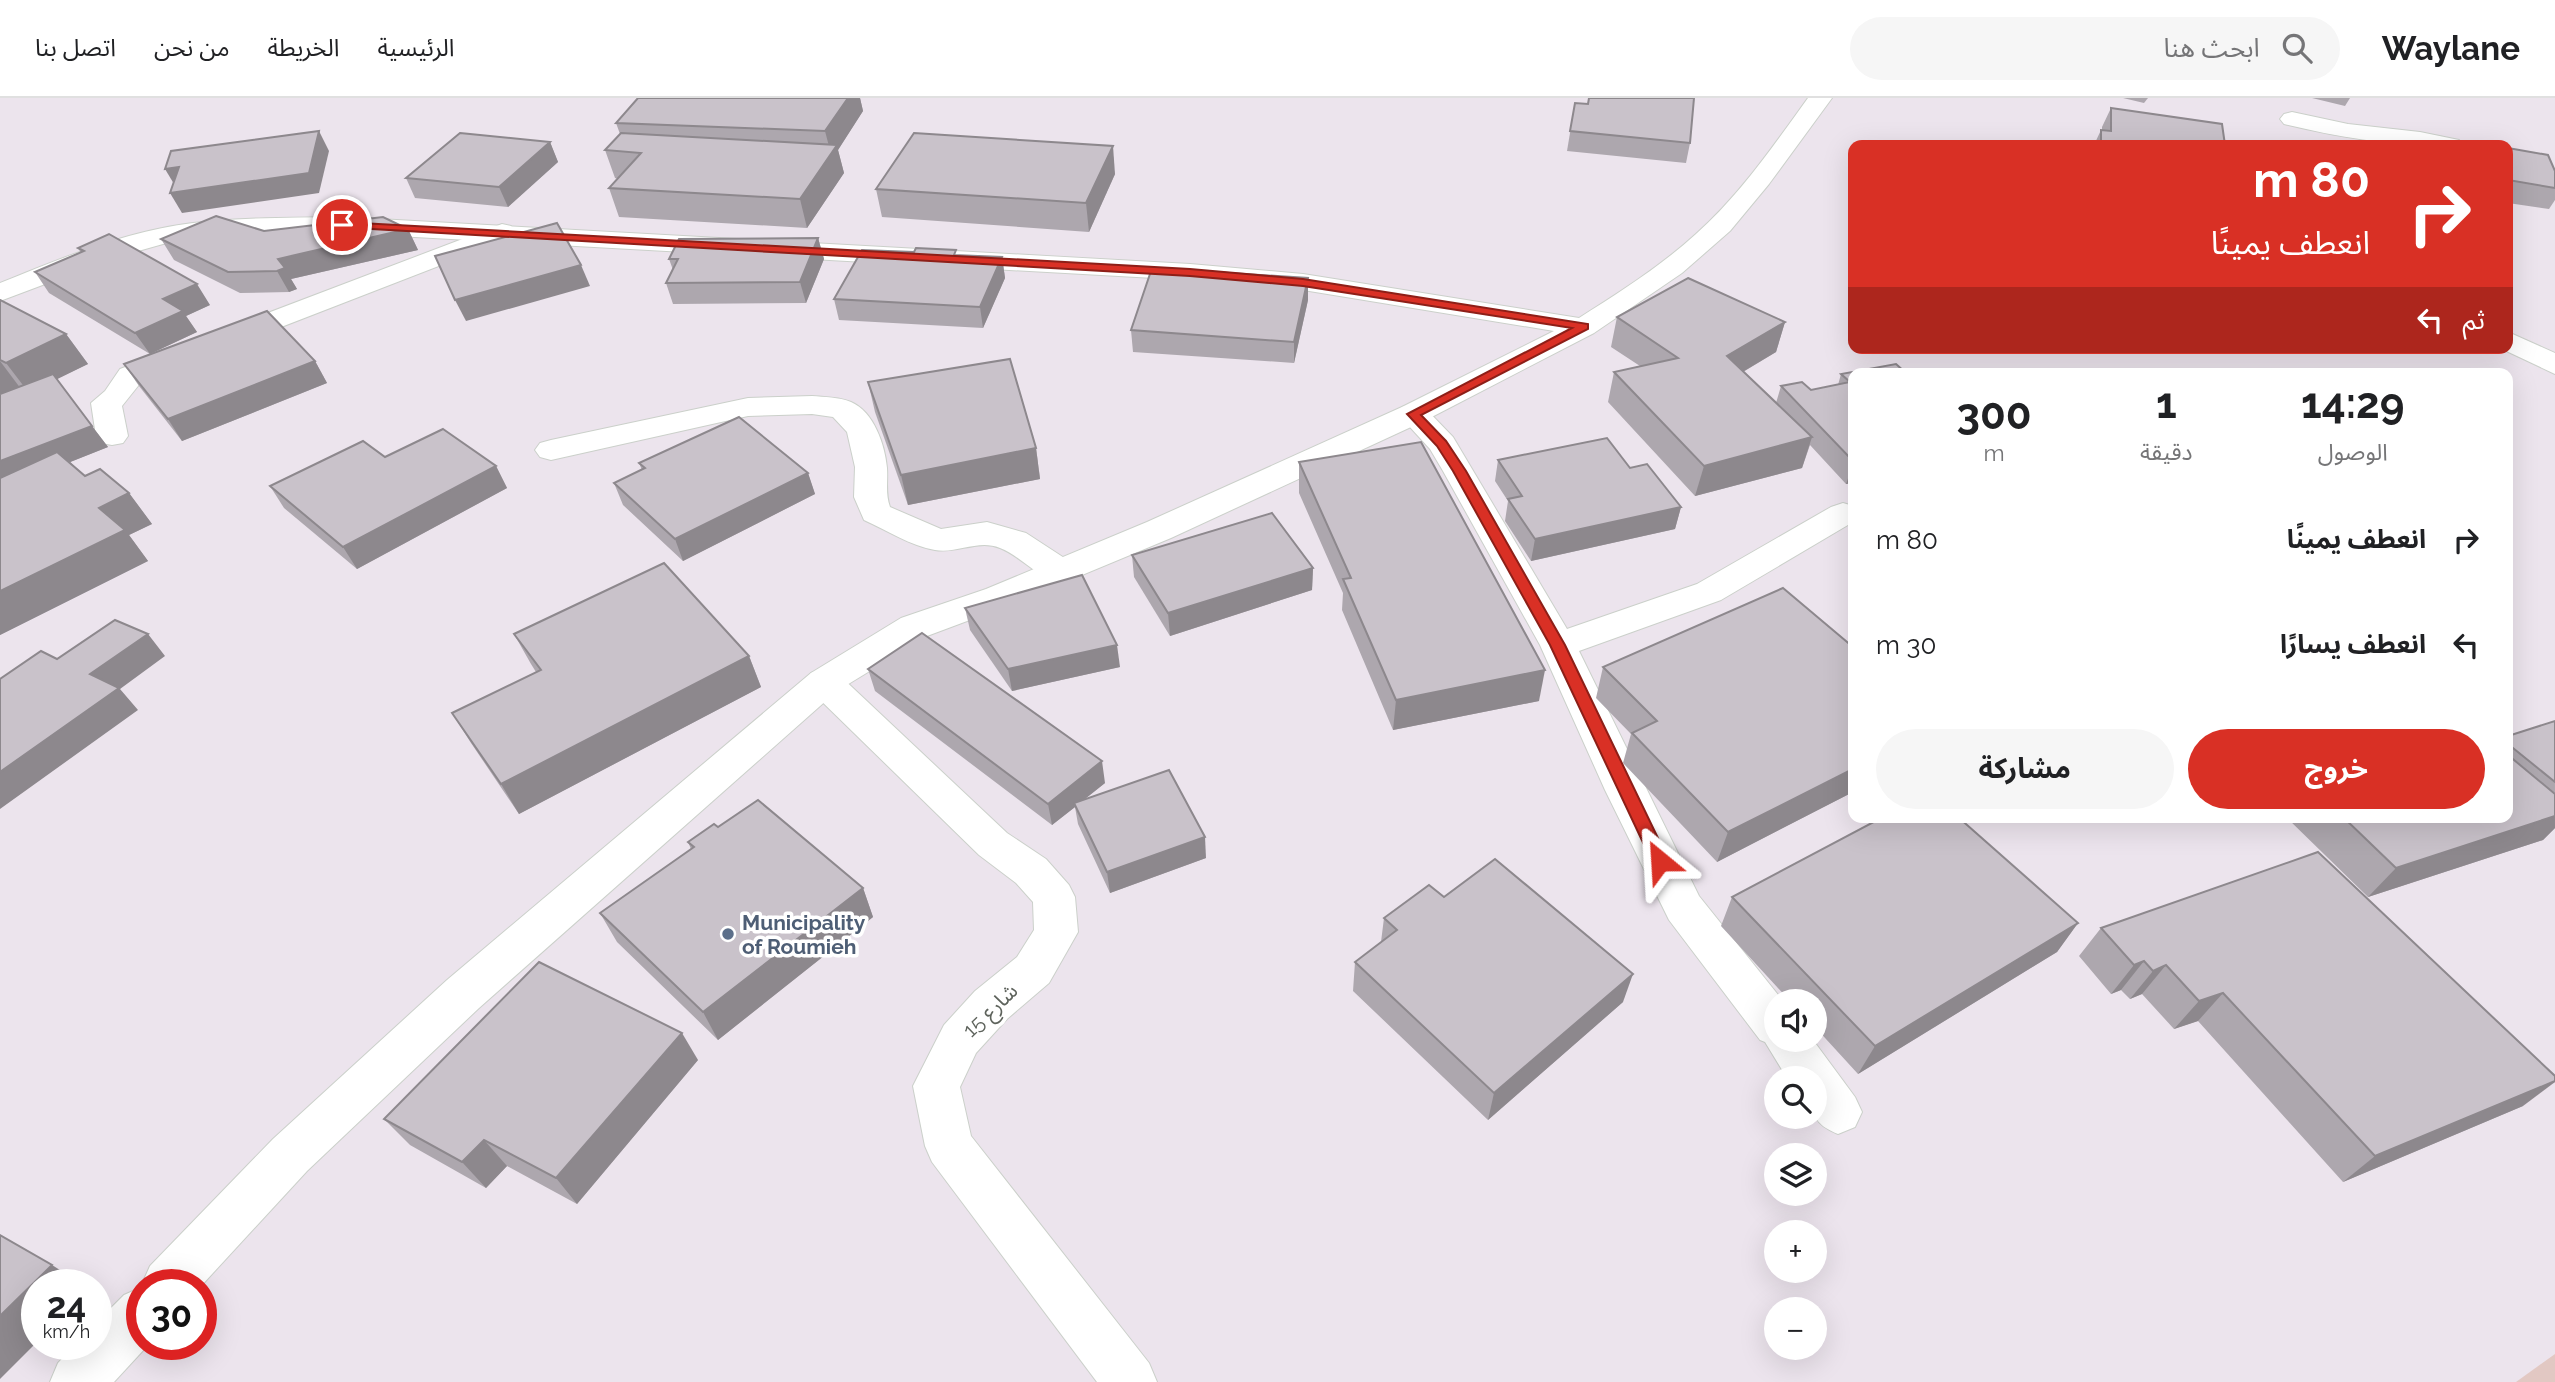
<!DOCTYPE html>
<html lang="ar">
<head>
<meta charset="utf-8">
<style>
	:root { --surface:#fff; --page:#f6f6f6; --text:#202124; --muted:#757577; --line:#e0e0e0; --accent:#d93025 }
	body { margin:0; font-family:Raleway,"Noto Sans Arabic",sans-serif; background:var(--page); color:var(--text); direction:rtl; height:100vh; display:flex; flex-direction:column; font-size:26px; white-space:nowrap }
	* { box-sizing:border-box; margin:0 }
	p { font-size:23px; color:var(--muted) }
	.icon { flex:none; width:38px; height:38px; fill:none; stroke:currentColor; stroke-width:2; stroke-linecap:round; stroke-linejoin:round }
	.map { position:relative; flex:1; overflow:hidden; direction:ltr }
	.details { position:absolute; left:1848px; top:270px; width:665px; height:455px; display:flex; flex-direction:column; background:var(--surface); border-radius:14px; box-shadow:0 7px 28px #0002; direction:rtl }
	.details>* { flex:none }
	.guide { position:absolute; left:1848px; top:42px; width:665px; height:214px; border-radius:14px; box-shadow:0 7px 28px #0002; direction:rtl; background:#d93025; color:#fff; overflow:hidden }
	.buttons { position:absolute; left:1764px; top:891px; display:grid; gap:14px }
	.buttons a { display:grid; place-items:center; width:63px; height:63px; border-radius:50%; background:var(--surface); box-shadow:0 7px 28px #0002; font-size:35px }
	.speed { position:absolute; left:21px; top:1171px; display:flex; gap:14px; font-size:35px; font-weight:700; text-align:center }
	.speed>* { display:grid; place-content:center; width:91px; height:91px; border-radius:50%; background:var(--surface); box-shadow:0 7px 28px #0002; line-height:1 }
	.speed small { font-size:18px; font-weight:400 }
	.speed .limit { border:10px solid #d22; background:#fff; color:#111 }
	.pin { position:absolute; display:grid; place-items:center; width:60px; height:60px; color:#fff; margin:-30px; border:4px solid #fff; border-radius:50%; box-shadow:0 2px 7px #0007 }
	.me { position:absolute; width:77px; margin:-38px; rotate:333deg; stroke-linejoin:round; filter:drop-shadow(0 0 5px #0008) }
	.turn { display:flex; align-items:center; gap:24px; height:147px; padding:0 28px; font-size:32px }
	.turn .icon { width:91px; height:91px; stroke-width:2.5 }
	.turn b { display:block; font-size:49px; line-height:60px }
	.then { display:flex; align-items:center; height:66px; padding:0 28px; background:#0003; gap:14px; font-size:26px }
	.eta { display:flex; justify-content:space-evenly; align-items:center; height:119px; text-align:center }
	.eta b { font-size:42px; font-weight:700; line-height:49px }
	.primary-button { display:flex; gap:14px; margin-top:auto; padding:14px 28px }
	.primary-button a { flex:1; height:80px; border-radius:42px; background:var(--accent); color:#fff; font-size:28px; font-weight:700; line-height:80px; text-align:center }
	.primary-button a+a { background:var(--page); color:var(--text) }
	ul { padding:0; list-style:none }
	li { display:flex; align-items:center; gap:21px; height:105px; padding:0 28px }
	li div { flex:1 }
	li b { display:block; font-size:26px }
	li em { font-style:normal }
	header { display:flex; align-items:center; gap:42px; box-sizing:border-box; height:98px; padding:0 35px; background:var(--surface); border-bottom:2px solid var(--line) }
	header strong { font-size:33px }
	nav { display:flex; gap:38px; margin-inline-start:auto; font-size:24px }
	.search { width:490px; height:63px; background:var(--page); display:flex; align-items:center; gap:18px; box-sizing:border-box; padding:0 24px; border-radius:38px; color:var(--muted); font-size:26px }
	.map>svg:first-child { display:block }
</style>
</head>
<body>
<header>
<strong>Waylane</strong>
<div class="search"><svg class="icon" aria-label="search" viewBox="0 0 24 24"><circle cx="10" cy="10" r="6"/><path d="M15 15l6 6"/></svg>ابحث هنا</div>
<nav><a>الرئيسية</a><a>الخريطة</a><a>من نحن</a><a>اتصل بنا</a></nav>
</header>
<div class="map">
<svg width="2555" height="1284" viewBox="0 0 2555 1284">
	<rect width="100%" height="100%" fill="#ece4ed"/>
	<path fill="#e2c8c3" d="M2555,1256V1284H2516Z"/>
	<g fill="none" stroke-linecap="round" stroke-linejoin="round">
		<defs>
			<g id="minor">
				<path d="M2292,14L2348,26L2420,34L2459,42L2462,47C2402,50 2342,40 2284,26L2280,21L2284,16Z"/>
				<path d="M502,126L511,128L515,134L511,140L142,283L122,308L128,338L123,345L112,347L101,345L96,338L91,305L105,293L120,271Z"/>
				<path d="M2508,234L2555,255V276L2500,250H2508Z"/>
				<path d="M812,298C824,299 839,299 851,304C874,314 885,347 887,370C888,384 885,395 890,409L941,431L987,424L1026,435L1072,465L1077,473L1072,481C1042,489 1026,460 1000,450C978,441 957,456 935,452C911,448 886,432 864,422L854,399L855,369L847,334L833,319L812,316L748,318L551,362L540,359L535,352L540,345L551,342L748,300Z"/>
				<path d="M1413,307L1424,309L1453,339L1567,531L1697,486L1831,409L1843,405L1853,408V424L1721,502L1579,553L1699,798L1783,903H1776V942H1813L1855,999L1862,1014L1855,1029L1838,1036C1806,1023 1815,1011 1815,980H1787L1765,944L1760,942L1669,822L1605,692L1540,547L1443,373L1430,351L1398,316L1402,309Z"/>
				<path d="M824,571L837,575L1007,735L1046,761L1069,787L1075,799L1078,834L1049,885L1007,921L976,955L960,989L971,1038L1149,1265L1157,1284H1097L932,1064L925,1048L913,988L944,927L975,893L1017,859L1034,832L1033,804L1016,785L979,757L811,593L805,584L811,575Z"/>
			</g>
			<g id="tertiary">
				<path d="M1808,0H1832L1769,86L1730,133L1682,175L1594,235L1424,323L1171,440L1010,507L927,538L837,593L479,910L307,1073L201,1188L142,1186L150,1168L273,1041L447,882L811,575L901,520L986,491L1147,424L1402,309L1554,233L1303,192L1190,182L342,135L219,138L163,146L117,159L0,203V185C62,160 126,133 193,125C242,119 292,120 342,119L1190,166L1303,176L1579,220C1620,194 1661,168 1696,136C1740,97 1774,47 1808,0Z"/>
				<path d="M142,1189V1246H149L114,1284H50L58,1265L76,1246H96V1225L124,1197Z"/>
			</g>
		</defs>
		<use href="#minor" stroke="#cbd0ca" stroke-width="2"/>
		<use href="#tertiary" stroke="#cbd0ca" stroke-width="2"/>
		<use href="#minor" fill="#fff" fill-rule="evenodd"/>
		<use href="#tertiary" fill="#fff" fill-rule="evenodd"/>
	</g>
	<g fill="#ada7ae">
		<path d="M638,0H860L863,13L838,52L844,75L807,130L619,119L609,90L618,81L615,80L605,52L620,36L616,25Z"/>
		<path d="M2123,0H2148L2144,5Z"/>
		<path d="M2312,0H2350L2345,8Z"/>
		<path d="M1575,5L1588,6L1690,45L1686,65L1567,53Z"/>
		<path d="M2111,10L2225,47H2094L2101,32H2102V29Z"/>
		<path d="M550,44L558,64L508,109L415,100L406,80Z"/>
		<path d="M2508,50L2555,73V102L2549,111L2508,105Z"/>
		<path d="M1115,76L1089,134L882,119L876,91Z"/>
		<path d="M408,131L418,152L291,181L297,191L289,194L240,195L174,162L161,141L264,133Z"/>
		<path d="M818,140L824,161L806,205L673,206L666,185L673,172L669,161Z"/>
		<path d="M78,150L210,207L186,218L197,234L150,256L49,195L35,174L81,155Z"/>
		<path d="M957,157L1002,159L1005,180L983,230L839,222L834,201Z"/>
		<path d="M0,202L66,236L88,266L56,281L108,349L70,364L85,378L129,395L152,426L129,437L148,463L0,537Z"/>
		<path d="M1308,202L1294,265L1133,254L1131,232Z"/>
		<path d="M1617,219L1785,224L1776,254L1743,274L1776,305L1781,288L1811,292L1838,287L1841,276L1853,275V385L1846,386L1810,347L1802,370L1695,398L1608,304L1614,274L1640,268L1611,249Z"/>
		<path d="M315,263L327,285L182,343L139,288L124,266Z"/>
		<path d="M868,284L1036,350L1040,381L908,407L875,314Z"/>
		<path d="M1498,362L1630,370L1681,409L1675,431L1531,463L1505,423L1508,403L1495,383Z"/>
		<path d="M1299,364L1539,603L1393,632L1342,512L1343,495L1299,395Z"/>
		<path d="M639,365L808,375L815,396L683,463L623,407L614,385L642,372Z"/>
		<path d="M496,368L507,390L357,471L284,410L270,388Z"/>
		<path d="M1132,457L1313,470L1312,492L1170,538L1134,479Z"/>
		<path d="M965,510L1120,569L1012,593L970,532Z"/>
		<path d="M514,536L749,558L761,589L519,716L471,645L452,615L536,574L531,566Z"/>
		<path d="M1853,549V694L1717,764L1623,665L1631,636L1596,600L1603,569Z"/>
		<path d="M868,571L1105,685L1085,701L1206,760L1110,795L1078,726L1075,709L1052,727L875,593Z"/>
		<path d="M2555,623V730L2543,742L2368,799L2286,719H2508V638Z"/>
		<path d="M718,729L863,790L873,819L718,942L617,844L600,815L691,751L688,744Z"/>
		<path d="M1444,799L1623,904L1488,1022L1353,893L1355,864L1381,844L1384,820Z"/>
		<path d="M1732,799L2078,825L2057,854L1858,976L1815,929V903H1790L1721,828Z"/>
		<path d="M2101,830L2523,1008L2343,1084L2198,923L2174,931L2142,896L2130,901L2121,892L2111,896L2079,858Z"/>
		<path d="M698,962L577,1106L507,1068L486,1090L410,1047L384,1021Z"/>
	</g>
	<g fill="#8d888d">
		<path d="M848,0H860L863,13L838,52L844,75L807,130L800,101L831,56L825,33Z"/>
		<path d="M319,33L329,53L319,95L182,115L170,95Z"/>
		<path d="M550,44L558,64L508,109L499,89Z"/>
		<path d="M1113,48L1115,76L1089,134L1086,105Z"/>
		<path d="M179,69L177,91L165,71Z"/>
		<path d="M408,131L418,152L291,181L297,191L289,194L277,173L278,161Z"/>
		<path d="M818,140L824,161L806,205L800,184Z"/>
		<path d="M1002,159L1005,180L983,230L980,209Z"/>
		<path d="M581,167L590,188L466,223L455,202Z"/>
		<path d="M1308,180V202L1294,265V244Z"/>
		<path d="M197,186L210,207L186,218L197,234L150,256L135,235L163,201Z"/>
		<path d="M1785,224L1776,254L1719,288L1727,258Z"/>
		<path d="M66,236L88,266L29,295L6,265Z"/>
		<path d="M0,263L21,291L0,301Z"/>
		<path d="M315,263L327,285L182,343L168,321Z"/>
		<path d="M92,328L108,349L0,392V363Z"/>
		<path d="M1812,339L1802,370L1695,398L1704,368Z"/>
		<path d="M1036,350L1040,381L908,407L901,377Z"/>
		<path d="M1853,367V385L1846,386Z"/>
		<path d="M496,368L507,390L357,471L343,449Z"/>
		<path d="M808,375L815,396L683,463L675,441Z"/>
		<path d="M129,395L152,426L129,437L148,463L0,537V493L99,410Z"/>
		<path d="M1681,409L1675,431L1531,463L1535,441Z"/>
		<path d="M1313,470L1312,492L1170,538L1168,515Z"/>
		<path d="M148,536L165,558L120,591L138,612L0,711V674L90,576Z"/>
		<path d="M1117,547L1120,569L1012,593L1008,571Z"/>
		<path d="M749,558L761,589L519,716L501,686Z"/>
		<path d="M1545,572L1539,603L1393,632L1396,602Z"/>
		<path d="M1102,663L1105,685L1076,708L1074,705L1075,709L1052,727L1048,706Z"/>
		<path d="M1853,671V694L1717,764L1728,734Z"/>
		<path d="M2555,718V730L2543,742L2368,799L2396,770Z"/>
		<path d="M1205,739L1206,760L1110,795L1107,774Z"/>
		<path d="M863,790L873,819L718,942L703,914Z"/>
		<path d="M2078,825L2057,854L1858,976L1875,948Z"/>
		<path d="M2144,863L2121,892L2111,896L2134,867Z"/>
		<path d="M2166,867L2142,896L2130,901L2153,873Z"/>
		<path d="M1633,876L1623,904L1488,1022L1494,995Z"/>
		<path d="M2223,895L2198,923L2174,931L2199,903Z"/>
		<path d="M682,935L698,962L577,1106L556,1080Z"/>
		<path d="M2555,983V984L2523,1008L2343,1084L2375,1058Z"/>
		<path d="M484,1042L507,1068L486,1090L462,1064Z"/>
		<path d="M52,1167L82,1186H37V1244L0,1281V1218Z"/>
	</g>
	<g fill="#c9c2ca" stroke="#8d888d" stroke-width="2">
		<path d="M638,0H848L825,33L616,25Z"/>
		<path d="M1589,0H1694L1690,45L1570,33L1575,5L1588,6Z"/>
		<path d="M2111,10L2222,26L2225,47H2101V32L2111,33Z"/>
		<path d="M319,33L309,75L170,95L179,69L165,71L171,53Z"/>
		<path d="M460,35L550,44L499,89L406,80Z"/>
		<path d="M621,35L837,47L800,101L609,90L641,55L605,52Z"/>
		<path d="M914,35L1113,48L1086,105L876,91Z"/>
		<path d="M2478,44L2494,47H2479Z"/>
		<path d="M2508,50L2548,57L2555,73V90L2508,82Z"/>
		<path d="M216,118L264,133L383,119L408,131L278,161L285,170L277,173L228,174L161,141Z"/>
		<path d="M557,125L581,167L455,202L435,158Z"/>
		<path d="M109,136L197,186L163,201L183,213L135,235L35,174L84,153L78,150Z"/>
		<path d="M818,140L800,184L666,185L678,161H669L679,141Z"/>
		<path d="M916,150L956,152L954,157L1002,159L980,209L834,201L862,152L914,154Z"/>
		<path d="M1152,170L1308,180L1294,244L1131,232Z"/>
		<path d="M1688,180L1785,224L1727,258L1812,339L1704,368L1614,274L1678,260L1617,219Z"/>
		<path d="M0,202L66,236L6,265L0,262Z"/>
		<path d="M267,213L315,263L168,321L124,266Z"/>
		<path d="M1010,261L1036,350L901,377L868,284Z"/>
		<path d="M1896,266L1906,275H1853V363L1781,288L1802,284L1811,292L1850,284L1841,276Z"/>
		<path d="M53,276L92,328L0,363V296Z"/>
		<path d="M739,319L808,375L675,441L614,385L645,370L639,365Z"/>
		<path d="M443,331L496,368L343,449L270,388L363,343L385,359Z"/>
		<path d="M1607,340L1630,370L1647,366L1681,409L1535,441L1508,401L1522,398L1498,362Z"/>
		<path d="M1421,344L1545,572L1396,602L1343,481L1351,480L1299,364Z"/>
		<path d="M57,354L85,378L100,371L129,395L99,410L125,432L0,493V380Z"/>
		<path d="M1272,415L1313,470L1168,515L1132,457Z"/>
		<path d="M664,465L749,558L501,686L452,615L541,572L514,536Z"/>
		<path d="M1082,477L1117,547L1008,571L965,510Z"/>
		<path d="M1783,490L1853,549V671L1728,734L1632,635L1657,623L1603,569Z"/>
		<path d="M115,522L148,536L90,576L119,590L0,674V581L41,553L57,561Z"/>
		<path d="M922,535L1102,663L1048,706L868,571Z"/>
		<path d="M2555,623V684L2508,646V638Z"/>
		<path d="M2508,657L2555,696V718L2396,770L2343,719H2508Z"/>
		<path d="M1169,672L1205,739L1107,774L1074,705Z"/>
		<path d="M758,702L863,790L703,914L600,815L694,749L688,744L714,726L718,729Z"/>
		<path d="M1883,719H1958L2078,825L1875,948L1732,799Z"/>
		<path d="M2318,754L2555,978V983L2375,1058L2223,895L2199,903L2166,867L2153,873L2144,863L2134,867L2101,830Z"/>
		<path d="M1495,761L1633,876L1494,995L1355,864L1397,832L1384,820L1429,787L1444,799Z"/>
		<path d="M539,864L682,935L556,1080L484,1042L462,1064L384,1021Z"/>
		<path d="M0,1137L52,1167L0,1218Z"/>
	</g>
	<path fill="#d93025" stroke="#8d1f18" stroke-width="2" d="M342,124L1190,171L1303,181L1588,226V231L1421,317L1446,343L1466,373L1565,547L1669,763L1666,768H1654L1550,547L1453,373L1437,348L1407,316L1572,230L1303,188L1190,178L338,129V125Z"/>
	<circle fill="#5c6f8a" stroke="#fff" stroke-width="2.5" cx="728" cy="836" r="7"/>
	<g text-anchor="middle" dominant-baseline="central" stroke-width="7" stroke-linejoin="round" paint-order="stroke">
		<g font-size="21" font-weight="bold" fill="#4e5e75" stroke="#fff" text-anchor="start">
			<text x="742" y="824">Municipality<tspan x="742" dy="24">of Roumieh</tspan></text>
		</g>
		<g font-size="21" fill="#5e635c" stroke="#fff">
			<text transform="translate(990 912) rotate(-44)">شارع 15</text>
		</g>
	</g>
</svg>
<div class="buttons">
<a><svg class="icon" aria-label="sound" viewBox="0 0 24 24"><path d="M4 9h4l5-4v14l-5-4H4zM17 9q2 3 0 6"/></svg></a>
<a><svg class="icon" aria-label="search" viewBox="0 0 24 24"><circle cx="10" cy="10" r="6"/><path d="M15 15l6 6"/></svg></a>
<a><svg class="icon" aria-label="layers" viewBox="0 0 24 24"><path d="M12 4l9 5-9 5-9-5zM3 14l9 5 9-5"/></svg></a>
<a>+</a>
<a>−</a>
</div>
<div class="speed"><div>24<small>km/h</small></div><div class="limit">30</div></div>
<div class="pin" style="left:342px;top:127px;background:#d93025"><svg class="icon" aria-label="arrive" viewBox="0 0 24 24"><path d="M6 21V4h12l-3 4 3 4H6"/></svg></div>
<svg class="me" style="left:1660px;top:763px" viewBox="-20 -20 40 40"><path d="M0-17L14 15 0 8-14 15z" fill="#d93025" stroke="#fff" stroke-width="4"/></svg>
<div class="guide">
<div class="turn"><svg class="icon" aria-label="right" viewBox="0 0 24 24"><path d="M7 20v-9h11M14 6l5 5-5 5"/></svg><div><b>80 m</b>انعطف يمينًا</div></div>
<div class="then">ثم<svg class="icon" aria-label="left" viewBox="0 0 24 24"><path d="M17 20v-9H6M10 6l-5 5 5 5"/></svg></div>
</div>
<section class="details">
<div class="eta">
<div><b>14:29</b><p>الوصول</p></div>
<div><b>1</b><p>دقيقة</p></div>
<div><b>300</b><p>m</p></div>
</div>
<ul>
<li><svg class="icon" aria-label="right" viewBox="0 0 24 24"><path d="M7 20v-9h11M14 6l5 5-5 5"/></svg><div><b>انعطف يمينًا</b></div><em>80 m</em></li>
<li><svg class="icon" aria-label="left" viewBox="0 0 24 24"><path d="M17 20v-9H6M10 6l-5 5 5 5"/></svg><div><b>انعطف يسارًا</b></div><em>30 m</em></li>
</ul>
<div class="primary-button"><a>خروج</a><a>مشاركة</a></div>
</section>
</div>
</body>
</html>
